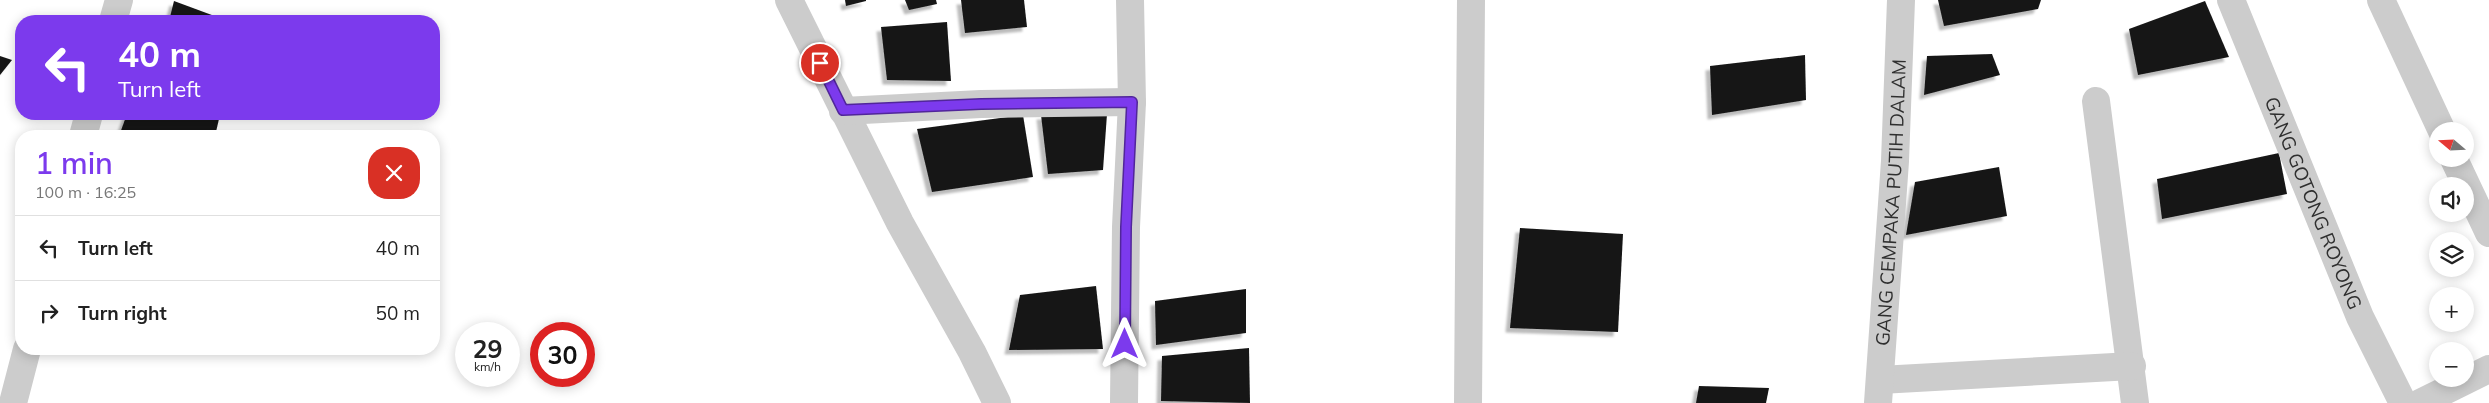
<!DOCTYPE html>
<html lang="en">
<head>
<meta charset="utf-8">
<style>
	:root { --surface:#fff; --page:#f2f2f2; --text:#222; --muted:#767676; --line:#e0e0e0; --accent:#7c3aed }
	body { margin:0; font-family:Mulish,sans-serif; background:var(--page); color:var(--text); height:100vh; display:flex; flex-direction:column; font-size:19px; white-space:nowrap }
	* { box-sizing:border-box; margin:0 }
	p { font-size:16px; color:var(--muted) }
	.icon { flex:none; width:28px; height:28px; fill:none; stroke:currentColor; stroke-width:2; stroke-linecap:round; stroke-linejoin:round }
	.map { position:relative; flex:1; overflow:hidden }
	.sheet { position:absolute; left:15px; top:130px; width:425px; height:225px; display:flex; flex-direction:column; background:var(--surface); border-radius:20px; box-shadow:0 2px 12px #0003 }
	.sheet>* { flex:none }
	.banner { position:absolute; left:15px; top:15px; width:425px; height:105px; border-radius:20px; box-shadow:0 2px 12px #0003; background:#7c3aed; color:#fff; overflow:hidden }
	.needle { width:32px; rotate:289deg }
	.controls { position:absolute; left:2429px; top:122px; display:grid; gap:10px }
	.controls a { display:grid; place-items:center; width:45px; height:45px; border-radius:50%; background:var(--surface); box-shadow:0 2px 12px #0003; font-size:25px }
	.speed { position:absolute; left:455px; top:322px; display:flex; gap:10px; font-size:25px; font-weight:700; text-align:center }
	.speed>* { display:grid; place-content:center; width:65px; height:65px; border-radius:50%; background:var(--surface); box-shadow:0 2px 12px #0003; line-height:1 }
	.speed small { font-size:12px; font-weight:400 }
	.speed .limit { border:8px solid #d22; background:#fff; color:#111 }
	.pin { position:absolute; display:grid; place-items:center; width:42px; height:42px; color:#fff; margin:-21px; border:2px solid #fff; border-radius:50%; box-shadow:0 1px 5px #0007 }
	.me { position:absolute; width:55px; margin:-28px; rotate:0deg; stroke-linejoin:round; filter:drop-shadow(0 0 4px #0008) }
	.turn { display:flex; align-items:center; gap:18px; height:105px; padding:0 20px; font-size:22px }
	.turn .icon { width:65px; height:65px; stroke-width:2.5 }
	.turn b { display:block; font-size:35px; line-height:42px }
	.round { display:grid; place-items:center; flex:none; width:52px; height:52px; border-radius:20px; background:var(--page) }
	.summary { display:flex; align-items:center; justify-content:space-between; height:85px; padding:0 20px }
	h1 { font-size:30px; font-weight:600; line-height:38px; color:var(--accent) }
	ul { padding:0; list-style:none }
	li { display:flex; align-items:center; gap:15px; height:65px; padding:0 20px; border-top:1px solid var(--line) }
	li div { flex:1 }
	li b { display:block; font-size:19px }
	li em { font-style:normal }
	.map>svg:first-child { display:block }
</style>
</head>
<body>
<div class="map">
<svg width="2489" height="403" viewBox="0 0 2489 403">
	<defs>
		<filter id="shadow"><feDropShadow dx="-4.5" dy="4.5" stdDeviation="1" flood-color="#0004"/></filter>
	</defs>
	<rect width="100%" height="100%" fill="#fff"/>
	<g fill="#161616" filter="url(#shadow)">
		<path d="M845,0H866V1L846,6Z"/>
		<path d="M905,0H936L937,4L909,10Z"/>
		<path d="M961,0H1024L1027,27L965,33Z"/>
		<path d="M1938,0H2041L2038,9L1944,26Z"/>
		<path d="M174,1L228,21H169Z"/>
		<path d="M2205,1L2229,57L2138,75L2129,29Z"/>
		<path d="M947,22L951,81L887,80L881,27Z"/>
		<path d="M1992,54L2000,75L1924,95L1927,56Z"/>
		<path d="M1805,55L1806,100L1712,115L1710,66Z"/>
		<path d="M0,56L12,60L0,75Z"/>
		<path d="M127,114H201L219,119L215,136H119Z"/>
		<path d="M1107,114L1103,170L1048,174L1041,115Z"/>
		<path d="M1023,115L1033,177L932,192L917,129Z"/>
		<path d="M2279,153L2287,194L2162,219L2157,179Z"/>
		<path d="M1999,167L2007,216L1906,235L1915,182Z"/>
		<path d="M1520,228L1623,234L1618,332L1510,328Z"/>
		<path d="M1096,286L1103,349L1009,350L1020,295Z"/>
		<path d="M1246,289V333L1156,345L1155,301Z"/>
		<path d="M1249,348L1250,403L1161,401L1162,356Z"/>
		<path d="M1699,386L1769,388L1766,403H1696Z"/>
	</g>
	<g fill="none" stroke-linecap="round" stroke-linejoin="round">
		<g stroke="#ccc" stroke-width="28">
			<path d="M789,0L900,223L972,352L997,403"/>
			<path id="s1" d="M2231,0L2360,317L2403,403"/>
			<path d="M2381,0L2442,131"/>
			<path d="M113,21L119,0"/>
			<path d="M2096,101L2135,403"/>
			<path d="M843,111L981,104L1132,102"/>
			<path d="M83,136L89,114"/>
			<path d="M2454,159L2489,233"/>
			<path d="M1880,380L2132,366"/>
			<path d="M13,403L27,349"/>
			<path d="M1124,403L1126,227L1132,102L1130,0"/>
			<path d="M1468,403L1471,0"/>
			<path id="s2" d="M1878,403L1895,161L1901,0"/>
			<path d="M2420,403L2489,369"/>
		</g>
	</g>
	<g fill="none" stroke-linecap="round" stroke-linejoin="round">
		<defs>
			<path id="route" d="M820,63L843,110L981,104L1132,102L1126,227L1125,344"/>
		</defs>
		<use href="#route" stroke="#51269a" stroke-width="12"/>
		<use href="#route" stroke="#7c3aed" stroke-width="9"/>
	</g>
	<g text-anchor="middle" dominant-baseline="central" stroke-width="5" stroke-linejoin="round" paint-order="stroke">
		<g font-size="19" fill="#2f2f2f" stroke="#fff">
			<text stroke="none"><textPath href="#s2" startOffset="201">GANG CEMPAKA PUTIH DALAM</textPath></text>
			<text stroke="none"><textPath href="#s1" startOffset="219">GANG GOTONG ROYONG</textPath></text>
		</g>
	</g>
</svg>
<div class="controls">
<a><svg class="needle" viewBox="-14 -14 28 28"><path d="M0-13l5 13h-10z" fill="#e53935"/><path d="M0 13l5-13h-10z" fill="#767676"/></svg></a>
<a><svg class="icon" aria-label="sound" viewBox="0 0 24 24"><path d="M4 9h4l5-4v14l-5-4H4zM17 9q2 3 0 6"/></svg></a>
<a><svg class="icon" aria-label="layers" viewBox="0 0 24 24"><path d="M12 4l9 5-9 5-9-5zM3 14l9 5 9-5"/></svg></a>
<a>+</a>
<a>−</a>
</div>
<div class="speed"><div>29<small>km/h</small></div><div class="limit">30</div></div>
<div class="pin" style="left:820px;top:63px;background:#d93025"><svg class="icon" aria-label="arrive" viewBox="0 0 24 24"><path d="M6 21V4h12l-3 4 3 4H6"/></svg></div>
<svg class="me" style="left:1125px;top:344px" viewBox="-20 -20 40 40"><path d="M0-17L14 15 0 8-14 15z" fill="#7c3aed" stroke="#fff" stroke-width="4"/></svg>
<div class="banner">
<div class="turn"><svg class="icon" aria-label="left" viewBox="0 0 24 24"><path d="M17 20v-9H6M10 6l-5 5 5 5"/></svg><div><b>40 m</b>Turn left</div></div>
</div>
<section class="sheet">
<div class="summary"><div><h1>1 min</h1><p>100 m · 16:25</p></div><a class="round" style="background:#d93025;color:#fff"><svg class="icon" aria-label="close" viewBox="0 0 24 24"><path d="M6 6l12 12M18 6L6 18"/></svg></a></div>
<ul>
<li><svg class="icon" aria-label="left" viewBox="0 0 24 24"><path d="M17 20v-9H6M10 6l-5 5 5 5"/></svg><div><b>Turn left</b></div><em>40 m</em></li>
<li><svg class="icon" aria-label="right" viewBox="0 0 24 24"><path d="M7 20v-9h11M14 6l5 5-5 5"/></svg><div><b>Turn right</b></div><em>50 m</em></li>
</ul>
</section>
</div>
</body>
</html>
